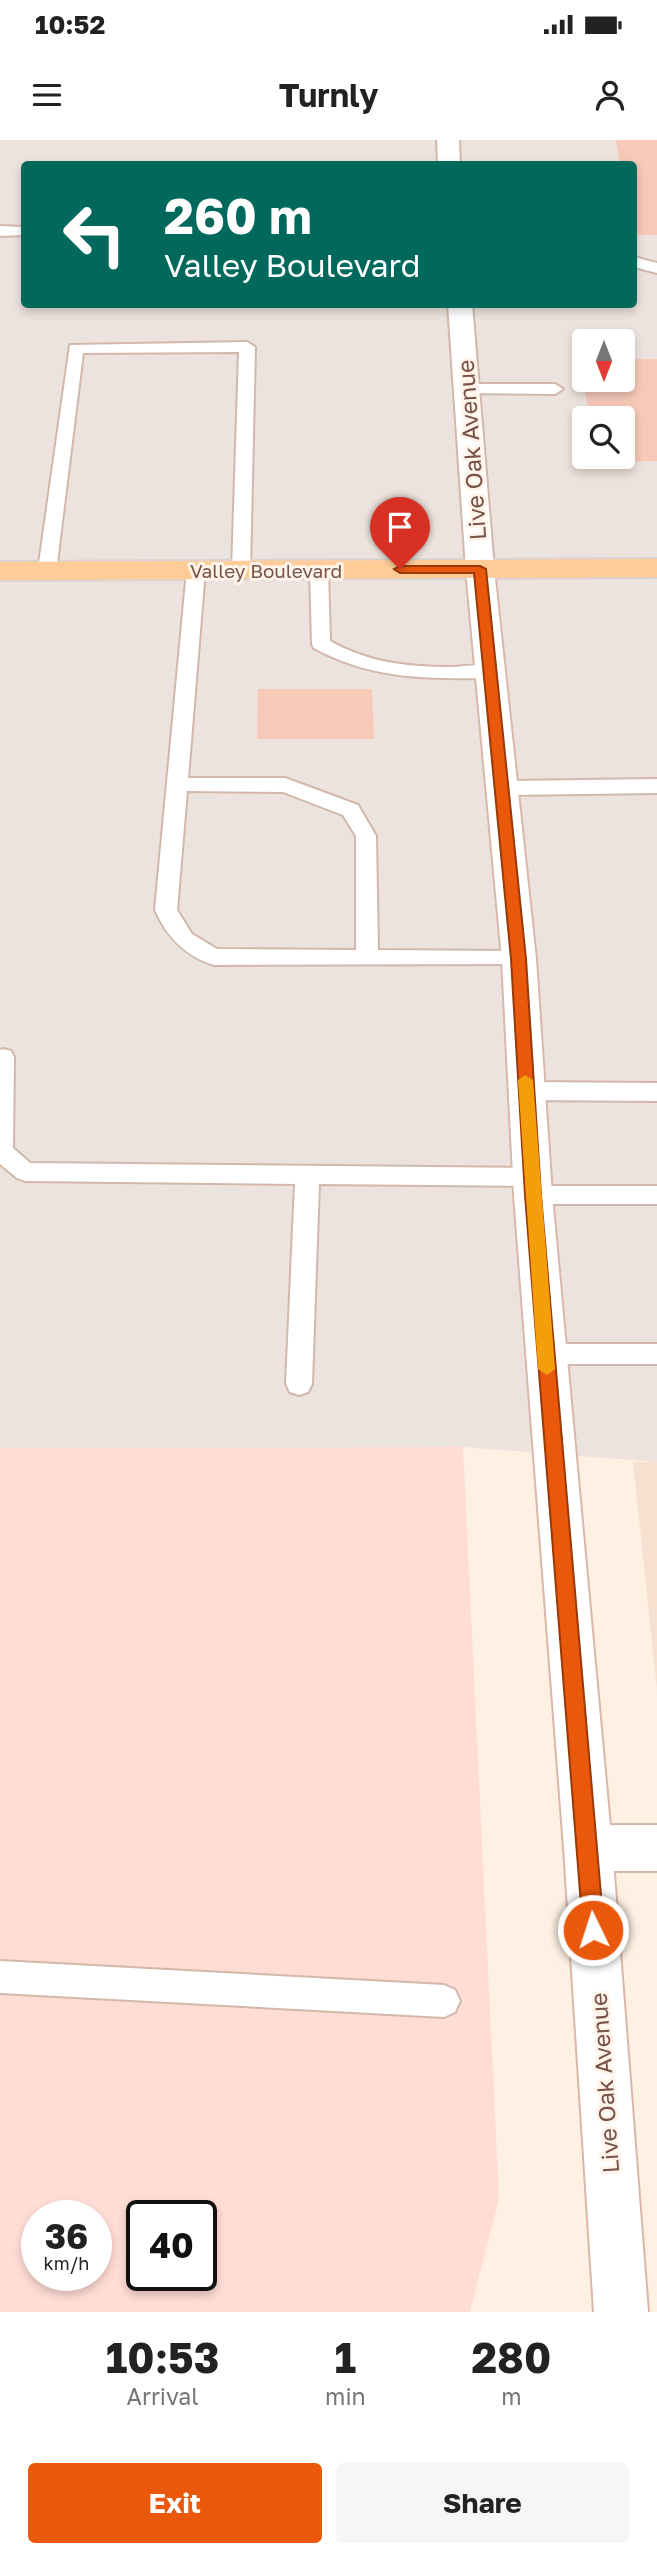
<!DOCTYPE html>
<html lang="en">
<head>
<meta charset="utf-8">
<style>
	:root { --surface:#fff; --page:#f6f6f6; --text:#222; --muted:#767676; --accent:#ea580c }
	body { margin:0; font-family:"Golos Text",sans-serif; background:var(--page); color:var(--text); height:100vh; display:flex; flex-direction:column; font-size:26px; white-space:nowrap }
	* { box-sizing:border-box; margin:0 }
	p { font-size:23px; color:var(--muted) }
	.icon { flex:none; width:38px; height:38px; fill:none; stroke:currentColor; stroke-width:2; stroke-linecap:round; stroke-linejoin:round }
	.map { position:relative; height:2172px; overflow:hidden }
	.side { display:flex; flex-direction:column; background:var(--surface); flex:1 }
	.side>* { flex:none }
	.hud { position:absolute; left:21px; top:21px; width:616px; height:147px; border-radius:7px; box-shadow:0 4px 10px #0003; background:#00695c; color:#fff; overflow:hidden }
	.needle { width:46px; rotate:180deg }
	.buttons { position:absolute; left:572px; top:189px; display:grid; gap:14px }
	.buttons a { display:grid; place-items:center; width:63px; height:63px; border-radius:7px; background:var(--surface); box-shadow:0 4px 10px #0003; font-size:35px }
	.speed { position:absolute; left:21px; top:2060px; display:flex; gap:14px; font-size:35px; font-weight:700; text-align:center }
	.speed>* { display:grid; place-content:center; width:91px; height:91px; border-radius:50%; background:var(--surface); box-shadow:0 4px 10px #0003; line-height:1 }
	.speed small { font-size:18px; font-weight:400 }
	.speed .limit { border:4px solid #111; border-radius:10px; background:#fff; color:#111 }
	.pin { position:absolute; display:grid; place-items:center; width:60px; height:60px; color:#fff; margin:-72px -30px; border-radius:50% 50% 50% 0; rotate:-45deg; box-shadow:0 0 7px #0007 }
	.pin .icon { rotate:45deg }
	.me { position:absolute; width:77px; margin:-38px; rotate:356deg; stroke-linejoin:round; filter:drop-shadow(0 0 5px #0008) }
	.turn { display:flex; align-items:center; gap:24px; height:147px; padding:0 28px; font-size:32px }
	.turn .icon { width:91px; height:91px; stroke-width:2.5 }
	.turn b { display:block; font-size:49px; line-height:60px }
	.eta { display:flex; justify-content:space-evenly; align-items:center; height:119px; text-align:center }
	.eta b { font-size:42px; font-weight:700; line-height:49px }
	.action { display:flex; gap:14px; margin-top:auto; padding:14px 28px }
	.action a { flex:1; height:80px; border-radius:7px; background:var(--accent); color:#fff; font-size:28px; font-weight:700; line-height:80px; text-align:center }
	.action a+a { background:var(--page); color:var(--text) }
	.status { display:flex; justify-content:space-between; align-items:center; height:49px; padding:0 35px; background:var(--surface); direction:ltr }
	.status svg { height:19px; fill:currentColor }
	header { display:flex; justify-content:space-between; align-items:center; height:91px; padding:0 28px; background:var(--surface); font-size:32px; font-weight:700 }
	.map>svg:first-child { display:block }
</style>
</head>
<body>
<div class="status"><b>10:52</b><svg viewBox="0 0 49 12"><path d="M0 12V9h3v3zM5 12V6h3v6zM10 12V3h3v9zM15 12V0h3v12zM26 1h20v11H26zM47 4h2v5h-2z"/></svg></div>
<header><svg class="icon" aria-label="menu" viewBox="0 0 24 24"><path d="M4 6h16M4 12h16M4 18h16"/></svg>Turnly<svg class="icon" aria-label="person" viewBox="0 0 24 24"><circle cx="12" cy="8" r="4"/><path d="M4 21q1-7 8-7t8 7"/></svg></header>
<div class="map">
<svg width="657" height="2172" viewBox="0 0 657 2172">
	<rect width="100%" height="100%" fill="#fef0e2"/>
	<path fill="#f6e0d0" d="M633,1322H657V1549Z"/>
	<path fill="#ffddd5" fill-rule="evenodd" d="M463,1307L499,2058L470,2172H0V1308ZM37,2076H96V2135H37ZM142,2076H201V2135H142Z"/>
	<path fill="#ede3de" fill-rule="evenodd" d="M0,0H657V1322L463,1307L0,1308ZM24,24H634V164H24ZM584,201H623V240H584ZM584,278H623V317H584Z"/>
	<g fill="#f6c9b8">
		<path d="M616,0H657V95H634V24H620Z"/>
		<path d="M623,219H657V321L598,322L597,317H623V278H590L583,240H623Z"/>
		<path d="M258,549H372L374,599H257Z"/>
	</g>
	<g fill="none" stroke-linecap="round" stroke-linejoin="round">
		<defs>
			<g id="lane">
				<path d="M0,86L24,87V95L0,96Z"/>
				<path d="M634,117L657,123V133L634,127Z"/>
				<path d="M247,202L255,207L250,430L247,434H235L232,430L239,212L83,213L56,431L53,435H41L38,431L70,205Z"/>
				<path d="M466,244H555L563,249L555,254L460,253V245Z"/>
				<path d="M196,425L205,430L188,638H285L358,665L376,696L378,810L519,811L527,814L530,819L527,824L214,825C185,816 167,797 155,770L187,430ZM187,651L283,652L343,675L356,696V810L217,809L192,794L177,770Z"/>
				<path d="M319,425L328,430L330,501C369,523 408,527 452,527C465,527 490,521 499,532L489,538C427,539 370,539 314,508L312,504L310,430Z"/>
				<path d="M657,639V653L502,655L492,648L502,641Z"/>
				<path d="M3,909L11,911L14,917L13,1008L30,1023L532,1028L540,1031L544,1037L540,1043L533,1046H657V1064H533L524,1062L521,1055L524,1048L532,1046L319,1044L312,1244L308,1252L299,1255L290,1252L286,1244L295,1044L25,1041L17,1038L0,1024V910Z"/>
				<path d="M526,942L657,943V961L526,960L518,957L514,951L518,945Z"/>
				<path d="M546,1204H657V1224H546L537,1221L533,1214L537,1207Z"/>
				<path d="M0,1821L444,1845L455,1850L460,1861L455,1872L444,1877L0,1853Z"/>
			</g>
			<g id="street">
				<path d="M437,0H459L460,24H438Z"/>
				<path d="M448,164H472L494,429L490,435L480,438L470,435L466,429Z"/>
				<path d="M588,1685H657V1731H588L571,1724L564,1708L571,1692Z"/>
			</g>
			<path id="secondary" d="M480,420L490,423L494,429L536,819L552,1055L612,1708L648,2172H594L564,1708L514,1055L502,819L466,429L470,423Z"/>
			<path id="primary" d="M657,419V437L0,440V422Z"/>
		</defs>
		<use href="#lane" stroke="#d2b8aa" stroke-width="4"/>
		<use href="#street" stroke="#d2b8aa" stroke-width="4"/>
		<use href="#secondary" stroke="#d9b8a9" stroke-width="4"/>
		<use href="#primary" stroke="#dcd2cf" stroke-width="4"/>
		<use href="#lane" fill="#fff" fill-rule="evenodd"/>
		<use href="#street" fill="#fff" fill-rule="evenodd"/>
		<use href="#secondary" fill="#fff" fill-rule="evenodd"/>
		<use href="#primary" fill="#ffcc98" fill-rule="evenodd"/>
	</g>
	<path fill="#ea580c" stroke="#983908" stroke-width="2" d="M480,426L486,429L526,819L541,1055L604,1790L601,1797L593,1800L586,1797L583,1790L525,1055L511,819L474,433H400L394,429L400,426Z"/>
	<path fill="#f59e0b" d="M525,935L533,940L555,1229L547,1235L538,1229L518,940Z"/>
	<g text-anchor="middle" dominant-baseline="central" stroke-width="6" stroke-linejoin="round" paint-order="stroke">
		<g font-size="19" fill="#785246" stroke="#fff4ea">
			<text x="266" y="430">Valley Boulevard</text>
		</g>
		<g font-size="23" fill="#785246" stroke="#fff4ea">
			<text transform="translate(471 310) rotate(-94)">Live Oak Avenue</text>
			<text transform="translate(604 1943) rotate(-94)">Live Oak Avenue</text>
		</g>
	</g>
</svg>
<div class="buttons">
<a><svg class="needle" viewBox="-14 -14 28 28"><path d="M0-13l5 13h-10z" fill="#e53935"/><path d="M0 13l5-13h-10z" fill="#767676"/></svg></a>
<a><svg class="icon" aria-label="search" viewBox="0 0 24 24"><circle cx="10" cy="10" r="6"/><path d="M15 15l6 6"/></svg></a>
</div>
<div class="speed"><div>36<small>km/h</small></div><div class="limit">40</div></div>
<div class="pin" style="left:400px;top:429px;background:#d93025"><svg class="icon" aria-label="arrive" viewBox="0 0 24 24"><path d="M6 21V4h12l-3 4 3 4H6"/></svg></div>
<svg class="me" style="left:593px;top:1790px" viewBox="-20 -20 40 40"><circle r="17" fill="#ea580c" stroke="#fff" stroke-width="3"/><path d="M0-11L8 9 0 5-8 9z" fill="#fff"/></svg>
<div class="hud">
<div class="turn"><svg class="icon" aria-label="left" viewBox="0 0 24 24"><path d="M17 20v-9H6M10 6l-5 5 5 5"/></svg><div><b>260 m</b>Valley Boulevard</div></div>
</div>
</div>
<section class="side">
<div class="eta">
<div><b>10:53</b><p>Arrival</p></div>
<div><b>1</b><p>min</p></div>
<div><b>280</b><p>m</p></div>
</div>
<div class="action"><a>Exit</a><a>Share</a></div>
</section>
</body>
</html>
